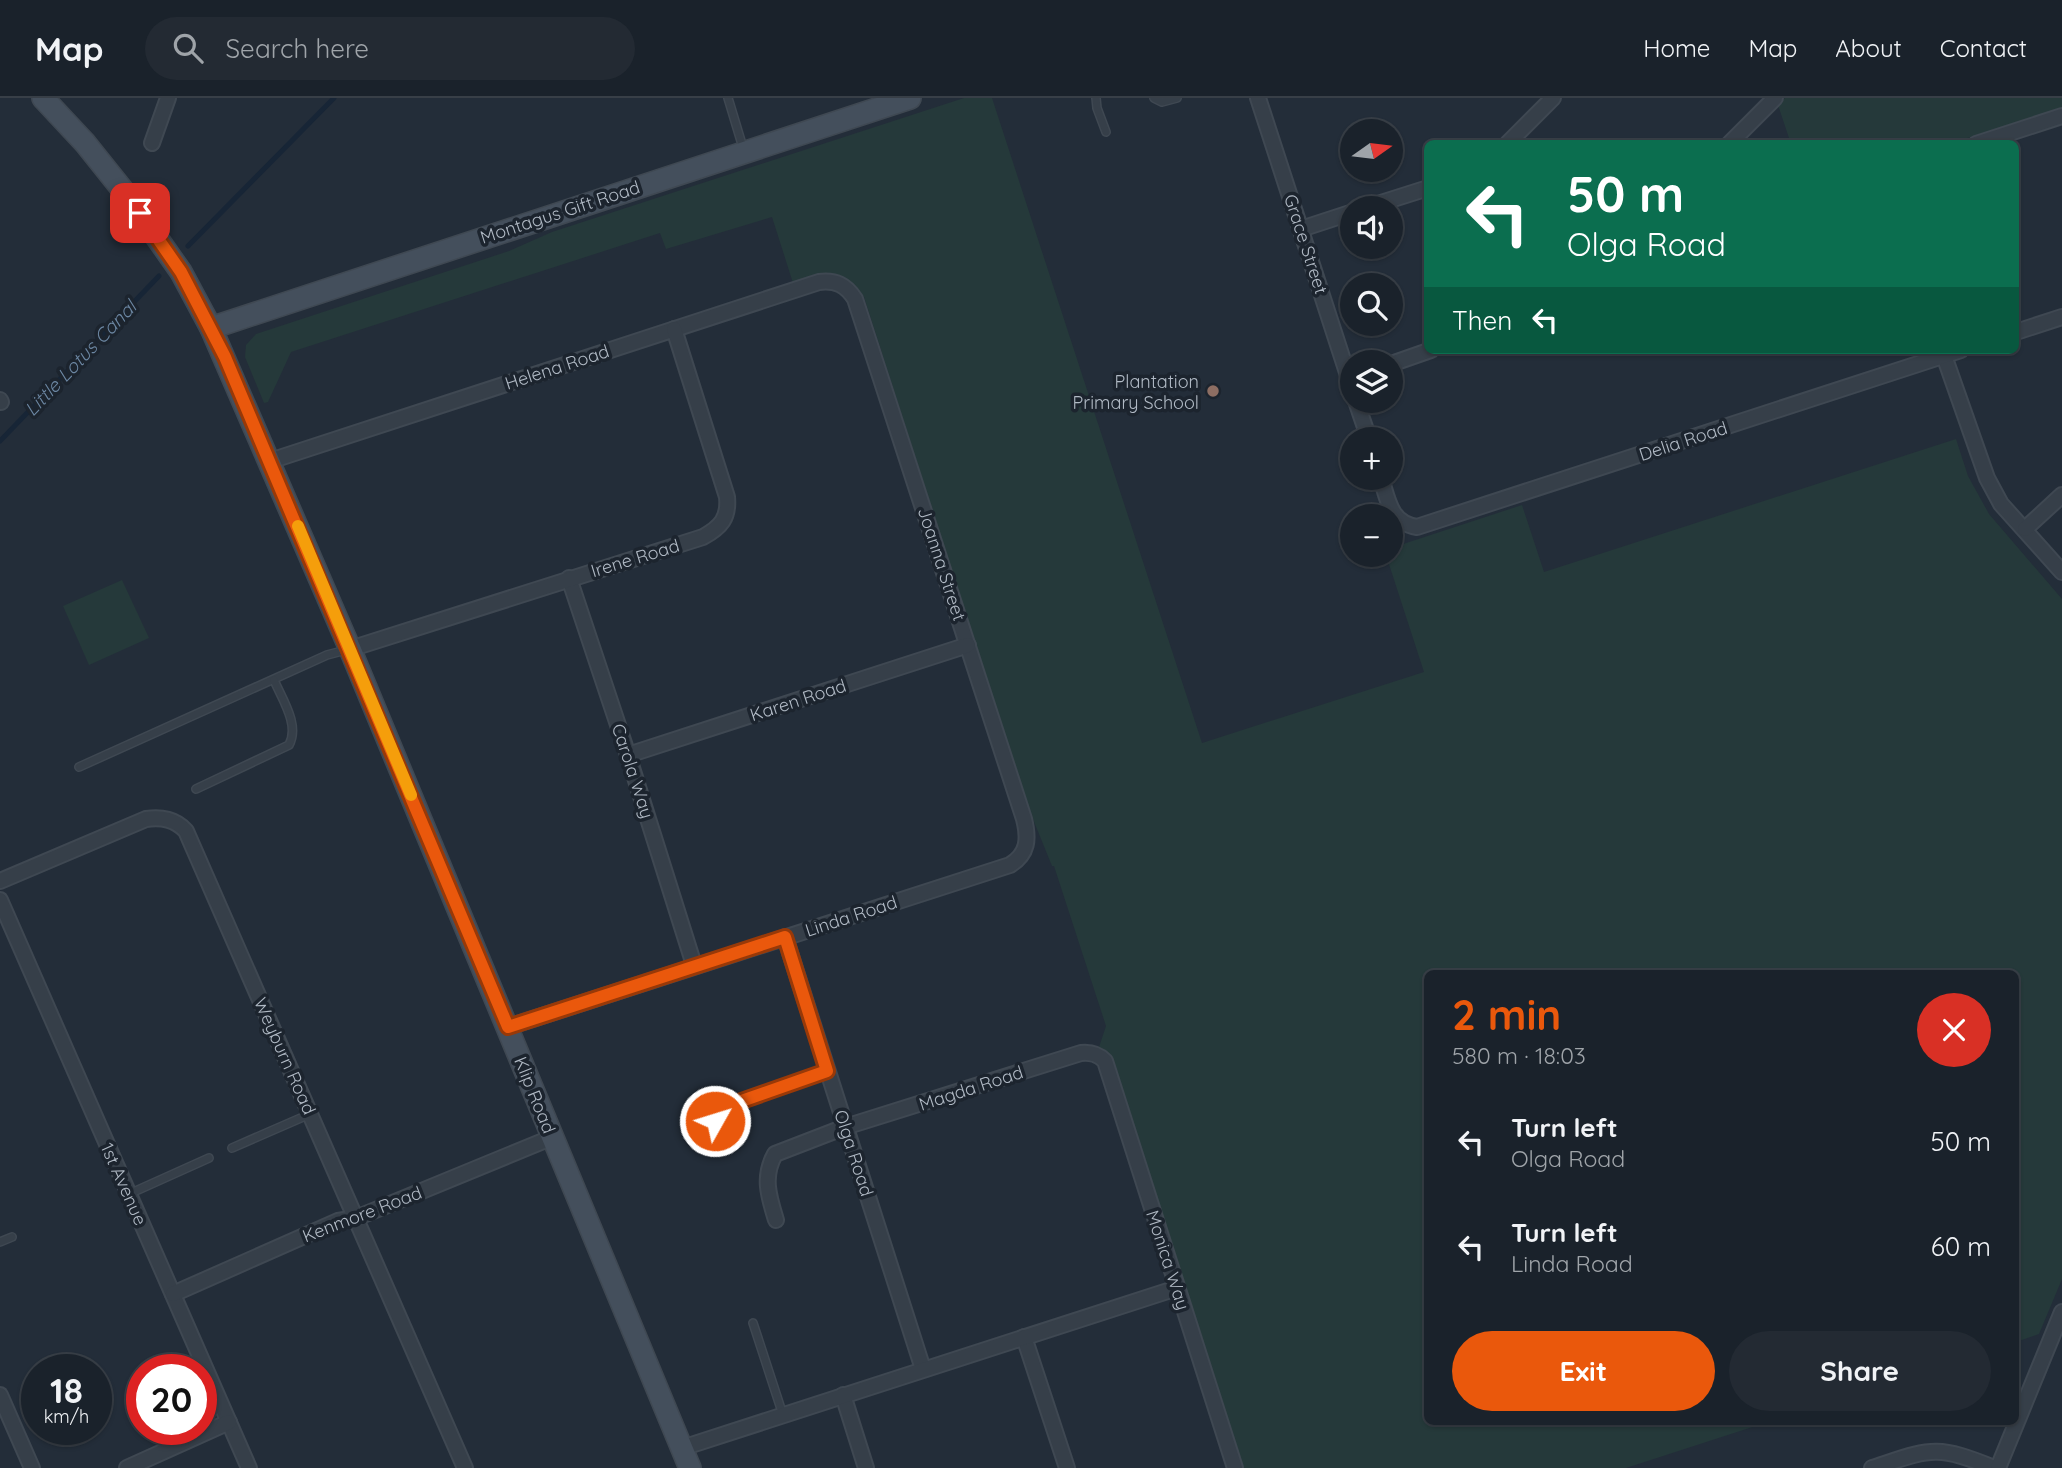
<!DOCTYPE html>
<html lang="en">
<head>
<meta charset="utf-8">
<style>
	:root { --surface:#1a222b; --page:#232a33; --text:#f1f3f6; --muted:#9fa4a9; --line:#383f47; --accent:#ea580c }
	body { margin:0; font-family:Quicksand,sans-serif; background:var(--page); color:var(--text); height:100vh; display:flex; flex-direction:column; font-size:26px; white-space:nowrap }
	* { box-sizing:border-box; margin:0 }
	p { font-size:23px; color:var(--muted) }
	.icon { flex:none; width:38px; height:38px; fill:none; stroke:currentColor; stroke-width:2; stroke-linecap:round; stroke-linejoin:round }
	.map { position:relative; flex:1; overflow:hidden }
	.sheet { position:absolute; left:1424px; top:872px; width:595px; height:455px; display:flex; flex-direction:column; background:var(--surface); border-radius:10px; box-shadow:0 2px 5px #0004,0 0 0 2px var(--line) }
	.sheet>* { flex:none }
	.top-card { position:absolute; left:1424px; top:42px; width:595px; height:214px; border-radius:10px; box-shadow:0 2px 5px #0004,0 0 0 2px var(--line); background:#0b6e4f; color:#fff; overflow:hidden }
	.needle { width:46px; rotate:76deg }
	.fabs { position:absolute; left:1340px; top:21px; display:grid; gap:14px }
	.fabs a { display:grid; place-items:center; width:63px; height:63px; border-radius:50%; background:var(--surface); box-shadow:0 2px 5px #0004,0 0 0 2px var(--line); font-size:35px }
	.speed { position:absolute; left:21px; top:1256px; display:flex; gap:14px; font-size:35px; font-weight:700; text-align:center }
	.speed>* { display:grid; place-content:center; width:91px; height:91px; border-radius:50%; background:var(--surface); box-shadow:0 2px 5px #0004,0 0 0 2px var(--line); line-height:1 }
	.speed small { font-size:18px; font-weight:400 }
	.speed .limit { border:10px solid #d22; background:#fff; color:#111 }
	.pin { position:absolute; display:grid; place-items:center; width:60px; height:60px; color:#fff; margin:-30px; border-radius:14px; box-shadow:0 4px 10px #0006 }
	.me { position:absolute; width:77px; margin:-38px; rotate:51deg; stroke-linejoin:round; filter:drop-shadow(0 0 5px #0008) }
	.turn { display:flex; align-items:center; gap:24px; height:147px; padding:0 28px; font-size:32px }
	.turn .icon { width:91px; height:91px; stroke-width:2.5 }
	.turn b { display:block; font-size:49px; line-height:60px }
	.then { display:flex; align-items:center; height:66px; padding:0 28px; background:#0003; gap:14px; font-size:26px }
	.round { display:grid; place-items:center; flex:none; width:74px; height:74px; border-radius:37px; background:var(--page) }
	.head { display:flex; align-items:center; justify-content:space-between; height:119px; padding:0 28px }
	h1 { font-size:42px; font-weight:700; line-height:52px; color:var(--accent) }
	.button { display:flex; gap:14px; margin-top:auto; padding:14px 28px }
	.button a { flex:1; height:80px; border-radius:42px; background:var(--accent); color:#fff; font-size:28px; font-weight:700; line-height:80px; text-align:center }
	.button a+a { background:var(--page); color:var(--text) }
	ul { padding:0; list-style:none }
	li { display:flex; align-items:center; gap:21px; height:105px; padding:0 28px }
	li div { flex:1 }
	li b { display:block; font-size:26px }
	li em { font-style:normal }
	header { display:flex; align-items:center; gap:42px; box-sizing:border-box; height:98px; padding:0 35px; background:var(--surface); border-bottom:2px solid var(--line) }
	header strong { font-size:33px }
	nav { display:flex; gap:38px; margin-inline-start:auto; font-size:24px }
	.search { width:490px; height:63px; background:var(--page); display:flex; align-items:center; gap:18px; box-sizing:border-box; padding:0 24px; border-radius:38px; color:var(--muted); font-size:26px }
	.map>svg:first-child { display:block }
</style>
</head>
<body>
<header>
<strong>Map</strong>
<div class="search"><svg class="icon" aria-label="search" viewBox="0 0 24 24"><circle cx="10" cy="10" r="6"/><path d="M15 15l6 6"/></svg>Search here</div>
<nav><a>Home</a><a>Map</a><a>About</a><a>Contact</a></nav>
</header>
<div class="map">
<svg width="2062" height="1370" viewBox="0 0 2062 1370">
	<rect width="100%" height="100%" fill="#232d39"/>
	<g fill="#25393a">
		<path d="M964,0H992L1202,645L1424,574L1386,457H1391V450L1522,407L1544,474L1956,341L1968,378L1989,416L2062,501V1181L2039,1236L2016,1244V875H1428V1323H1771L1626,1370H1241L1098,952L1106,928L1054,768H1052L1026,704L864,199C845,170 821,175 793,185L772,119L666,151L660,135L291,254L268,304L264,305L245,259L246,247L256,236L509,153L552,134Z"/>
		<path d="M1785,0H2062V10L1952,45L1791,46L1778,7Z"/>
		<path d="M122,482L149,540L89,567L63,508Z"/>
	</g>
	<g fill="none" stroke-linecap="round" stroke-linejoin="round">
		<g stroke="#172536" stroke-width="5">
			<path d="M188,148L334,0"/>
			<path d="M0,343L159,178"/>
		</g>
		<defs>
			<g id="lane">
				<path d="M728,0L744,53"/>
				<path d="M1096,0L1097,10L1106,34"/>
				<path d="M1154,0L1162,4L1177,0"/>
				<path d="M79,669L327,557L346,552"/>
				<path d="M196,691L289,647C300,627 282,601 274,582"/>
				<path d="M719,1049L714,1017L718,1012L827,973"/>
				<path d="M232,1050L310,1016"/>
				<path d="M129,1096L209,1060"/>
				<path d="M0,1144L12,1139"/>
				<path d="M753,1225L783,1317"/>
			</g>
			<g id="street">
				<path d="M1258,0L1353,293"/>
				<path d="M152,45L168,0"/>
				<path d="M1507,46L1553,0"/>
				<path d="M1729,46L1775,0"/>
				<path d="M1976,46L2062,18"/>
				<path d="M1365,110L1428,90"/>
				<path d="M1301,131L1353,114"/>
				<path d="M2016,234L2062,219"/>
				<path d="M1942,252L1987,380L2001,406L2062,474"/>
				<path d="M1391,266L1431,252"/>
				<path d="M0,302L1,304"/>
				<path d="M1356,303L1369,341"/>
				<path d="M270,363L819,184C836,182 846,187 855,201L1024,721C1029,741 1028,756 1010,767L508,929"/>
				<path d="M1381,380C1388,402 1390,425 1417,429L1961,252"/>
				<path d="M2025,431L2062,397"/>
				<path d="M569,480L628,657L694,867"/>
				<path d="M350,551L703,439C721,429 729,420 727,399L674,231"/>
				<path d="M628,657L968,547"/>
				<path d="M0,783L146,721C162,719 175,721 186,733L465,1370"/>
				<path d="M0,802L249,1370"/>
				<path d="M785,839L923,1271"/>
				<path d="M776,1122C769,1099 762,1079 775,1056L845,1029L1081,955C1091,954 1098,956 1105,963L1235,1370"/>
				<path d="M173,1196L338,1123L356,1120L553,1039"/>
				<path d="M1024,1239L1067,1370"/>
				<path d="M0,1297L32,1370"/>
				<path d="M843,1297L866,1370"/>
				<path d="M682,1350L1177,1190"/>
				<path d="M127,1370L229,1324"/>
				<path d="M1872,1370C1931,1351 1935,1346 1994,1370"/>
				<path d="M1998,1370L2062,1214"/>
			</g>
			<g id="secondary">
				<path d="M43,0L85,45L129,100L181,174L211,230L350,551L690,1370"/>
				<path d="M211,230L910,0"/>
			</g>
		</defs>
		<use href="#lane" stroke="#3f4852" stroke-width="10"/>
		<use href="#street" stroke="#3f4852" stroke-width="18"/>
		<use href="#secondary" stroke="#3f4852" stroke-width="24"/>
		<use href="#lane" stroke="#363f49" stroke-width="7"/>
		<use href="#street" stroke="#363f49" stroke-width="14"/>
		<use href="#secondary" stroke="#444f5c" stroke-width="21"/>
	</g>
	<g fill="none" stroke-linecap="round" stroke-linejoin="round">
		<defs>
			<path id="route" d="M140,115L181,174L225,259L508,929L785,839L827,973L733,1006L714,1017L715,1023"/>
		</defs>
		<use href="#route" stroke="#983908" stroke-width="18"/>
		<use href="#route" stroke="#ea580c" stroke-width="12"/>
		<path stroke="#f59e0b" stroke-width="12" d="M298,428L411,697"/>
	</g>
	<circle fill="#8d6e63" stroke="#1c242e" stroke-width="2.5" cx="1213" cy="293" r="7"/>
	<g text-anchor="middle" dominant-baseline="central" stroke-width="7" stroke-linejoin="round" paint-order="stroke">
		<g font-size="18" fill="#b1bac5" stroke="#1c242e">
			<text transform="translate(560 114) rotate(-18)">Montagus Gift Road</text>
			<text transform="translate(1306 146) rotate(72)">Grace Street</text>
			<text transform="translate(557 269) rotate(-18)">Helena Road</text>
			<text transform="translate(1683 343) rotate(-18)">Delia Road</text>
			<text transform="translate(635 460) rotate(-17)">Irene Road</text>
			<text transform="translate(942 466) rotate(72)">Joanna Street</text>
			<text transform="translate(798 602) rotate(-18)">Karen Road</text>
			<text transform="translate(633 673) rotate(72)">Carola Way</text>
			<text transform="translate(851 818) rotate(-18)">Linda Road</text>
			<text transform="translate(285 958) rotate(66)">Weyburn Road</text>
			<text transform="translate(971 990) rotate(-18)">Magda Road</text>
			<text transform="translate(535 997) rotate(68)">Klip Road</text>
			<text transform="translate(854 1055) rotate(72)">Olga Road</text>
			<text transform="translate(124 1086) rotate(66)">1st Avenue</text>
			<text transform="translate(362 1116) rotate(-21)">Kenmore Road</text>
			<text transform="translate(1168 1162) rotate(72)">Monica Way</text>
		</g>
		<g font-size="18" fill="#b1bac5" stroke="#1c242e" text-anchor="end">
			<text x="1199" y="283">Plantation<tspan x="1199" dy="21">Primary School</tspan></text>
		</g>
		<g font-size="19" font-style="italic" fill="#6c87a3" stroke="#1c242e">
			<text transform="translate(80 260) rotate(-46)">Little Lotus Canal</text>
		</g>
	</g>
</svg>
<div class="fabs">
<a><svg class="needle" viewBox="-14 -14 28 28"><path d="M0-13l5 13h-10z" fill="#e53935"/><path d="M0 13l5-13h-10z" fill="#9fa4a9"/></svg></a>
<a><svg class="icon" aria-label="sound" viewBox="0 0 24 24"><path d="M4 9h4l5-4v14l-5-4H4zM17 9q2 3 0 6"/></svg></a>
<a><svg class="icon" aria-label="search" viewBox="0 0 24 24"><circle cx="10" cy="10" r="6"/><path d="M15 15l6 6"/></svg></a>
<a><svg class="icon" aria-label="layers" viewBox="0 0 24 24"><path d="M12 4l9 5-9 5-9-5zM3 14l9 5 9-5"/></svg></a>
<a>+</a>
<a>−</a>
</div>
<div class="speed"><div>18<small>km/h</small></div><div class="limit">20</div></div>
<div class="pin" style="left:140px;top:115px;background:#d93025"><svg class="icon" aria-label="arrive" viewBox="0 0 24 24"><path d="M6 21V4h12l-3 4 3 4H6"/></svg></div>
<svg class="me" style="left:715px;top:1023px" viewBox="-20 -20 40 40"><circle r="17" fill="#ea580c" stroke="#fff" stroke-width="3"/><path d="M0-11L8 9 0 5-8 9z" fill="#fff"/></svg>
<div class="top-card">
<div class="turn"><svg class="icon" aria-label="left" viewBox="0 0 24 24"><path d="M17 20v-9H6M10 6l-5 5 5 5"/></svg><div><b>50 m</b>Olga Road</div></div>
<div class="then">Then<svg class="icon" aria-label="left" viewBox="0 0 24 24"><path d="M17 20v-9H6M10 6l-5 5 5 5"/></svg></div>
</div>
<section class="sheet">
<div class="head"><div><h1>2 min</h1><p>580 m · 18:03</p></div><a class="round" style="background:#d93025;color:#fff"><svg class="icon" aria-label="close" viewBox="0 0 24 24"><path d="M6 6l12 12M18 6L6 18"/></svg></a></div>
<ul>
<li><svg class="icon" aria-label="left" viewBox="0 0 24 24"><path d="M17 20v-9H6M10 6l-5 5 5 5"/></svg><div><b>Turn left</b><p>Olga Road</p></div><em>50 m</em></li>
<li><svg class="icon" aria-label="left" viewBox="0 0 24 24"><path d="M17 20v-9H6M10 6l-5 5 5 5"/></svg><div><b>Turn left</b><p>Linda Road</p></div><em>60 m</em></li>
</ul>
<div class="button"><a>Exit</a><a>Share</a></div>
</section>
</div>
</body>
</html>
